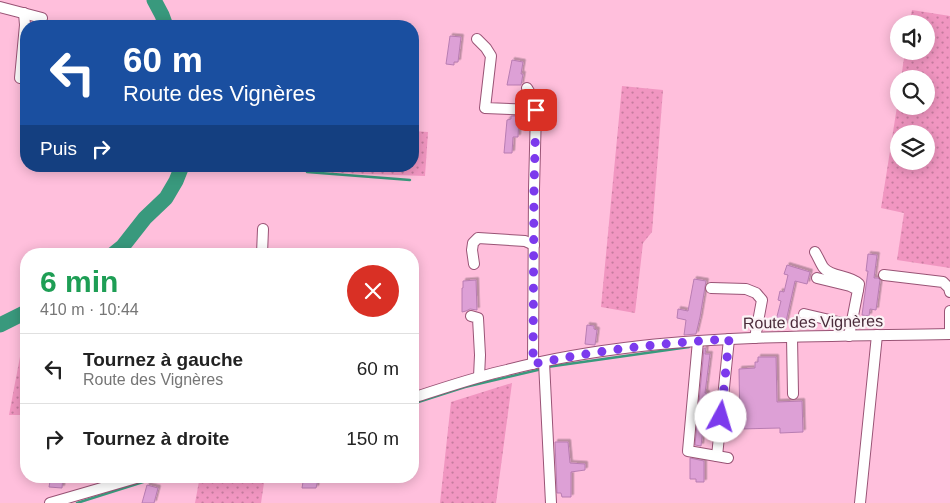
<!DOCTYPE html>
<html lang="fr">
<head>
<meta charset="utf-8">
<style>
	:root { --surface:#fff; --page:#f2f2f2; --text:#222; --muted:#767676; --line:#e0e0e0 }
	body { margin:0; font-family:Helvetica,sans-serif; background:var(--page); color:var(--text); height:100vh; display:flex; flex-direction:column; font-size:19px; white-space:nowrap }
	* { box-sizing:border-box; margin:0 }
	p { font-size:16px; color:var(--muted) }
	.icon { flex:none; width:28px; height:28px; fill:none; stroke:currentColor; stroke-width:2; stroke-linecap:round; stroke-linejoin:round }
	.map { position:relative; flex:1; overflow:hidden }
	.side { position:absolute; left:20px; top:248px; width:399px; height:235px; display:flex; flex-direction:column; background:var(--surface); border-radius:20px; box-shadow:0 2px 12px #0003 }
	.side>* { flex:none }
	.top-card { position:absolute; left:20px; top:20px; width:399px; height:152px; border-radius:20px; box-shadow:0 2px 12px #0003; background:#1a4fa0; color:#fff; overflow:hidden }
	.tools { position:absolute; left:890px; top:15px; display:grid; gap:10px }
	.tools a { display:grid; place-items:center; width:45px; height:45px; border-radius:50%; background:var(--surface); box-shadow:0 2px 12px #0003; font-size:25px }
	.pin { position:absolute; display:grid; place-items:center; width:42px; height:42px; color:#fff; margin:-21px; border-radius:10px; box-shadow:0 2px 8px #0006 }
	.me { position:absolute; width:55px; margin:-28px; rotate:6deg; stroke-linejoin:round; filter:drop-shadow(0 0 4px #0008) }
	.turn { display:flex; align-items:center; gap:18px; height:105px; padding:0 20px; font-size:22px }
	.turn .icon { width:65px; height:65px; stroke-width:2.5 }
	.turn b { display:block; font-size:35px; line-height:42px }
	.then { display:flex; align-items:center; height:48px; padding:0 20px; background:#0003; gap:10px; font-size:19px }
	.round { display:grid; place-items:center; flex:none; width:52px; height:52px; border-radius:26px; background:var(--page) }
	.summary { display:flex; align-items:center; justify-content:space-between; height:85px; padding:0 20px }
	h1 { font-size:30px; font-weight:700; line-height:38px; color:#1e9e55 }
	ul { padding:0; list-style:none }
	li { display:flex; align-items:center; gap:15px; height:70px; padding:0 20px; border-top:1px solid var(--line) }
	li div { flex:1 }
	li b { display:block; font-size:19px }
	li em { font-style:normal }
	.map>svg:first-child { display:block }
</style>
</head>
<body>
<div class="map">
<svg width="950" height="503" viewBox="0 0 950 503">
	<defs>
		<pattern id="grass-dots" width="8" height="8" patternUnits="userSpaceOnUse" patternTransform="scale(1.25)"><rect width="8" height="8" fill="#f196c1"/><path d="M2 2h.1M6 6h.1" fill="none" stroke="#c57b9e" stroke-width="1.8" stroke-linecap="round"/></pattern>
		<filter id="shadow"><feDropShadow dx="2.5" dy="-2.5" stdDeviation="0" flood-color="#0004"/></filter>
	</defs>
	<rect width="100%" height="100%" fill="#ffbfdc"/>
	<g fill="url(#grass-dots)" fill-rule="evenodd">
		<path d="M912,10L950,16V268L897,260L904,213L881,208L899,94V106H926V79H901L905,51H926V24H909ZM899,134H926V161H899Z"/>
		<path d="M622,86L663,90L652,232L643,243L635,313L601,307Z"/>
		<path d="M413,131L428,132L425,176L310,172L311,166H412Z"/>
		<path d="M26,344V415H9L22,346Z"/>
		<path d="M512,383L496,503H440L451,402Z"/>
		<path d="M200,476H265L261,503H195Z"/>
	</g>
	<g fill="none" stroke-linecap="round" stroke-linejoin="round">
		<g stroke="#39997d" stroke-width="2.5">
			<path d="M308,166L307,172L410,180"/>
			<path d="M547,367L689,347"/>
			<path d="M412,404L465,387L542,369"/>
			<path d="M77,503L162,476"/>
		</g>
		<g stroke="#39997d" stroke-width="15">
			<path d="M154,0L162,15L166,26"/>
			<path d="M113,254L123,246L145,218L166,198L176,181L182,166"/>
			<path d="M0,325L26,312"/>
		</g>
	</g>
	<g fill="#dda0d6" stroke="#b87db2" filter="url(#shadow)">
		<path d="M450,36L461,37L458,62H454V65L446,64Z"/>
		<path d="M512,60L523,62L521,74H523L521,85H507Z"/>
		<path d="M511,116H519L518,137H513L512,153H504L507,120L511,119Z"/>
		<path d="M868,254L877,255L874,278H878L880,280L876,310L870,309L869,316L862,315L868,271H866Z"/>
		<path d="M787,265L810,272L807,284L795,281L785,326L775,324L781,301L778,300L780,291L784,292L788,275L784,274Z"/>
		<path d="M694,279L706,281L700,317L696,334L684,335L686,320L677,318L678,309L688,311Z"/>
		<path d="M476,280L477,310L470,309L466,311L462,312V288H463V281Z"/>
		<path d="M587,325L594,326V329L597,330L595,345L585,344Z"/>
		<path d="M704,348H706L705,354H710L705,393H707L701,446L695,445Z"/>
		<path d="M758,357H776L777,402L802,401L803,432L780,433V428L740,429L739,369L755,368V362H758Z"/>
		<path d="M555,442H568L570,463L585,464V470L571,472V497H562L561,493H557Z"/>
		<path d="M690,458L704,461V482H696V479H690Z"/>
		<path d="M51,476H63L62,488L49,487Z"/>
		<path d="M304,476H319L316,488H302Z"/>
		<path d="M147,485L158,488L154,503H142Z"/>
	</g>
	<g fill="none" stroke-linecap="round" stroke-linejoin="round">
		<defs>
			<g id="minor">
				<path d="M0,7L42,18"/>
				<path d="M477,39L486,48L491,56L485,108L536,110"/>
				<path d="M20,78L25,25L24,13"/>
				<path d="M527,88L533,98L536,110L534,189L533,364"/>
				<path d="M815,252C818,257 820,262 823,267C831,278 849,274 859,284L858,290"/>
				<path d="M262,254L263,229"/>
				<path d="M474,264L472,250L473,243L478,238L525,241L534,245"/>
				<path d="M884,275L943,282L949,288L950,292"/>
				<path d="M817,278L850,286L858,290L849,336"/>
				<path d="M711,288L746,289L756,293L762,300L755,338"/>
				<path d="M804,314L851,325"/>
				<path d="M471,316L478,318L480,355L479,377"/>
				<path d="M950,334V311"/>
				<path d="M792,337L793,394"/>
				<path d="M698,341L688,451L728,458"/>
				<path d="M544,362L551,503"/>
				<path d="M412,398C444,388 475,377 507,370C549,359 597,351 641,346C743,335 847,336 950,334"/>
				<path d="M717,456L729,339"/>
				<path d="M50,503L143,476"/>
				<path d="M860,503L877,335"/>
			</g>
		</defs>
		<use href="#minor" stroke="#995375" stroke-width="12"/>
		<use href="#minor" stroke="#fff" stroke-width="10"/>
	</g>
	<g fill="none" stroke-linecap="round" stroke-linejoin="round">
		<path stroke="#7c3aed" stroke-width="9" stroke-dasharray="0 16.2" d="M536,110L534,189L533,364C598,350 663,343 729,339L721,417"/>
	</g>
	<g text-anchor="middle" dominant-baseline="central" stroke-width="4.5" stroke-linejoin="round" paint-order="stroke">
		<g font-size="16" fill="#4b2c3b" stroke="#fbf3f6">
			<text transform="translate(813 322) rotate(-1)">Route des Vignères</text>
		</g>
	</g>
</svg>
<div class="tools">
<a><svg class="icon" aria-label="sound" viewBox="0 0 24 24"><path d="M4 9h4l5-4v14l-5-4H4zM17 9q2 3 0 6"/></svg></a>
<a><svg class="icon" aria-label="search" viewBox="0 0 24 24"><circle cx="10" cy="10" r="6"/><path d="M15 15l6 6"/></svg></a>
<a><svg class="icon" aria-label="layers" viewBox="0 0 24 24"><path d="M12 4l9 5-9 5-9-5zM3 14l9 5 9-5"/></svg></a>
</div>
<div class="pin" style="left:536px;top:110px;background:#d93025"><svg class="icon" aria-label="arrive" viewBox="0 0 24 24"><path d="M6 21V4h12l-3 4 3 4H6"/></svg></div>
<svg class="me" style="left:721px;top:417px" viewBox="-20 -20 40 40"><circle r="19" fill="#fff"/><path d="M0-13L10 11 0 6-10 11z" fill="#7c3aed"/></svg>
<div class="top-card">
<div class="turn"><svg class="icon" aria-label="left" viewBox="0 0 24 24"><path d="M17 20v-9H6M10 6l-5 5 5 5"/></svg><div><b>60 m</b>Route des Vignères</div></div>
<div class="then">Puis<svg class="icon" aria-label="right" viewBox="0 0 24 24"><path d="M7 20v-9h11M14 6l5 5-5 5"/></svg></div>
</div>
<section class="side">
<div class="summary"><div><h1>6 min</h1><p>410 m · 10:44</p></div><a class="round" style="background:#d93025;color:#fff"><svg class="icon" aria-label="close" viewBox="0 0 24 24"><path d="M6 6l12 12M18 6L6 18"/></svg></a></div>
<ul>
<li><svg class="icon" aria-label="left" viewBox="0 0 24 24"><path d="M17 20v-9H6M10 6l-5 5 5 5"/></svg><div><b>Tournez à gauche</b><p>Route des Vignères</p></div><em>60 m</em></li>
<li><svg class="icon" aria-label="right" viewBox="0 0 24 24"><path d="M7 20v-9h11M14 6l5 5-5 5"/></svg><div><b>Tournez à droite</b></div><em>150 m</em></li>
</ul>
</section>
</div>
</body>
</html>
